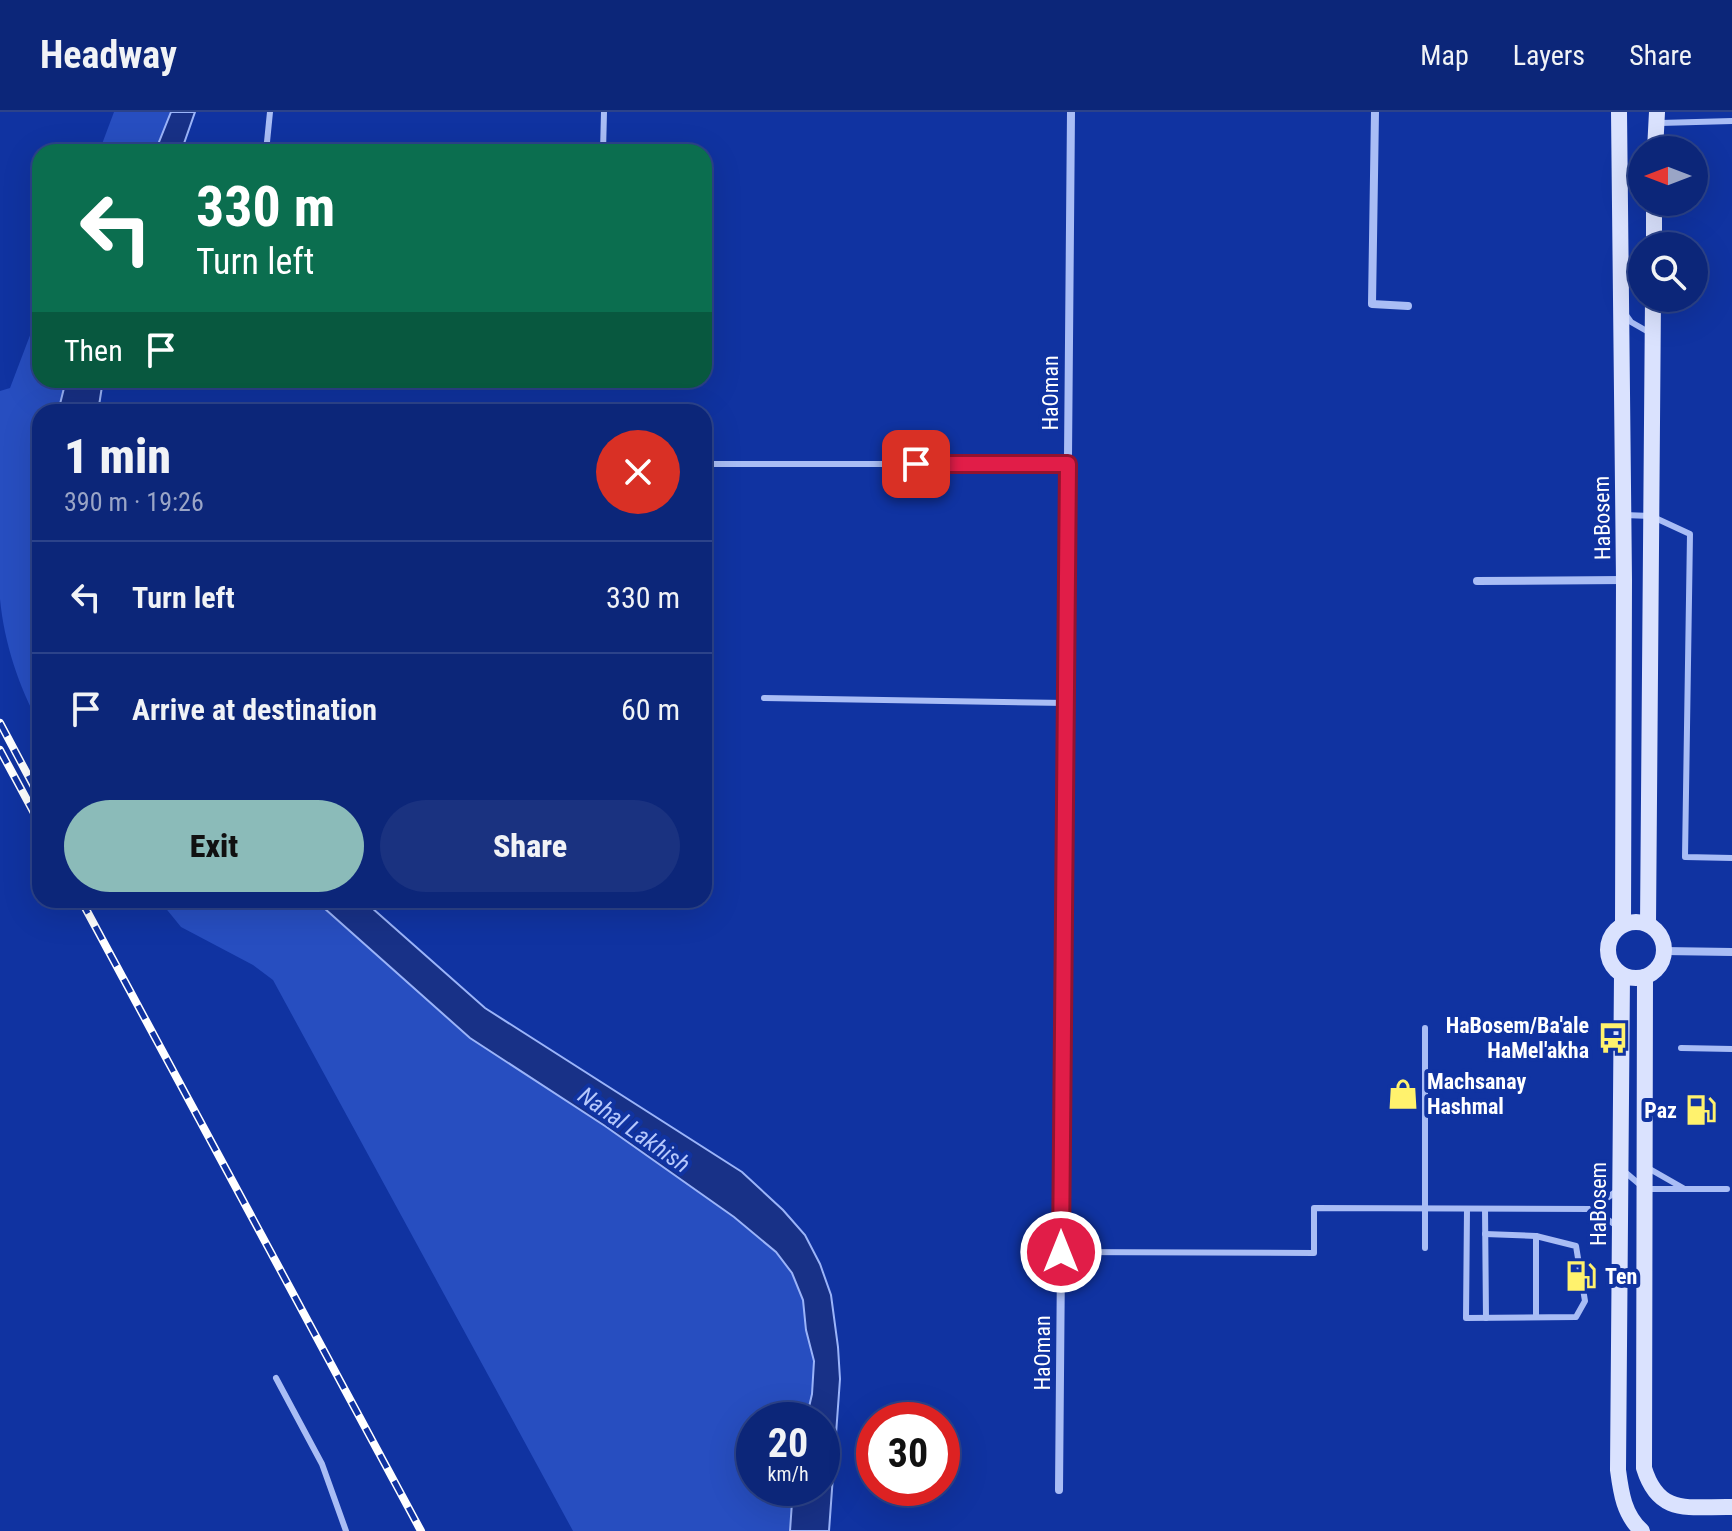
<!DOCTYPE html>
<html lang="en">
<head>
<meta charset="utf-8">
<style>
	:root { --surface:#0c2679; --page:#1a3280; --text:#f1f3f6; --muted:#9aa5c6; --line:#2c438a; --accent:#8bbbb9 }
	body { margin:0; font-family:"Roboto Condensed",sans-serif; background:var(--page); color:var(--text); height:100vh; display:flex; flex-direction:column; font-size:30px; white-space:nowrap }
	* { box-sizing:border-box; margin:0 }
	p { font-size:26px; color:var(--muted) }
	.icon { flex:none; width:44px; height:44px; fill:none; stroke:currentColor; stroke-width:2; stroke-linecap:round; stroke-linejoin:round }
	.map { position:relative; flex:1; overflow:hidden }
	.drawer { position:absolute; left:32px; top:292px; width:680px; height:504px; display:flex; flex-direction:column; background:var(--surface); border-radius:24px; box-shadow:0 8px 32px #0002,0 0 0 2px var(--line) }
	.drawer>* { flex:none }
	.guide { position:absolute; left:32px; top:32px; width:680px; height:244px; border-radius:24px; box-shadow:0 8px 32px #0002,0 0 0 2px var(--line); background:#0b6e4f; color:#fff; overflow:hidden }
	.needle { width:52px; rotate:270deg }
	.buttons { position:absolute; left:1628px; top:24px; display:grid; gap:16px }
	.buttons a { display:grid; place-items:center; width:80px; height:80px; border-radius:50%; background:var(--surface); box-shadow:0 8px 32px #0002,0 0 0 2px var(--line); font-size:40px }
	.speed { position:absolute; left:736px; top:1290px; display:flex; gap:16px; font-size:40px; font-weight:700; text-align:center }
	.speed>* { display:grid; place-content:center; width:104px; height:104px; border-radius:50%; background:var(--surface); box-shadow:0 8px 32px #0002,0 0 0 2px var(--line); line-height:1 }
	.speed small { font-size:20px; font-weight:400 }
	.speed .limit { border:12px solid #d22; background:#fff; color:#111 }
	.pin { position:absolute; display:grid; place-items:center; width:68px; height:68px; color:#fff; margin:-34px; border-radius:16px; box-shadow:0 4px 12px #0006 }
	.me { position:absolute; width:88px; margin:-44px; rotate:0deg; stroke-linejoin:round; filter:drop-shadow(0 0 6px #0008) }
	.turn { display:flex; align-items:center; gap:28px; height:168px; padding:0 32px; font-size:36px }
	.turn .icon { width:104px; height:104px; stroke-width:2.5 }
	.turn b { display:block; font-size:56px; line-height:68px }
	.then { display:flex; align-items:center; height:76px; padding:0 32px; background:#0003; gap:16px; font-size:30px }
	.round { display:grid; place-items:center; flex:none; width:84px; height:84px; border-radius:42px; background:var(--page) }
	.summary { display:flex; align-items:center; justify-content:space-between; height:136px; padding:0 32px }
	h1 { font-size:48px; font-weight:800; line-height:60px }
	.button { display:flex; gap:16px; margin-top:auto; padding:16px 32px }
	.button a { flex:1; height:92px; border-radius:48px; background:var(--accent); color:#111; font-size:32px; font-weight:800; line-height:92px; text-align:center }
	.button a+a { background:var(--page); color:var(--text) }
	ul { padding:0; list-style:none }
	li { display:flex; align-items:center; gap:24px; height:112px; padding:0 32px; border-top:2px solid var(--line) }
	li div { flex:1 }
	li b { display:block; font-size:30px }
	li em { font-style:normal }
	header { display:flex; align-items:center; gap:48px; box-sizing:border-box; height:112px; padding:0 40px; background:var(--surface); border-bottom:2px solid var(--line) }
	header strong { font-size:38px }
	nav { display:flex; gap:44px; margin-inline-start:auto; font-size:28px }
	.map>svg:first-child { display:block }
</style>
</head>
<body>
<header>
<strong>Headway</strong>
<nav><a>Map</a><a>Layers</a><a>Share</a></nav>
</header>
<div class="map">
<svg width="1732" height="1419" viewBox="0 0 1732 1419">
	<rect width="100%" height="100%" fill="#1033a1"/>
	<g fill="#274ec0">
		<path d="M114,0H171L155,40H99Z"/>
		<path d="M40,197V268H66L58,300H40V613C19,576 4,530 0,487V279L10,276Z"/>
		<path d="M159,788H315L470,926L605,1014L734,1105L776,1140L792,1161L803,1188L806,1218L814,1249L812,1282L806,1308H754V1376H793L790,1419H573L273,868L253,853L181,815Z"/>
	</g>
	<g fill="#183187" stroke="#9bb4f9" stroke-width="2">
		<path d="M171,0H195L181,40H155Z"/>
		<path d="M66,268H103L98,300H58Z"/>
		<path d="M315,788H363L485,896L742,1060L783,1098L805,1123L820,1152L831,1183L838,1235L840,1267L829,1419H790L793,1376H822V1308H806L812,1282L814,1249L806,1218L803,1188L792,1161L776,1140L734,1105L605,1014L470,926Z"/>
	</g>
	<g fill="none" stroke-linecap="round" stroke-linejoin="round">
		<g stroke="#a9bdf5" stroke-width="6">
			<path d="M1660,11L1732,9"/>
			<path d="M266,40L270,0"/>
			<path d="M603,40L604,0"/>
			<path d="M1626,203L1631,210L1652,222"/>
			<path d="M704,352H1068"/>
			<path d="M1624,403L1651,404L1690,422L1685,745L1732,746"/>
			<path d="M764,586L1066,591"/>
			<path d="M1425,916V1136"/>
			<path d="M1681,936L1732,937"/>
			<path d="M1648,1056L1683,1076"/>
			<path d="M1625,1060L1645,1077H1727"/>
			<path d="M1467,1097L1466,1206L1576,1205L1585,1189L1576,1134L1536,1124L1485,1122"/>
			<path d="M1485,1097L1486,1206"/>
			<path d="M1592,1097L1618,1078"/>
			<path d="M1536,1124V1205"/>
			<path d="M1061,1140L1314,1141V1096L1592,1097L1617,1114"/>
			<path d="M276,1266L322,1352L346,1419"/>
		</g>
		<g stroke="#a9bdf5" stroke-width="8">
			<path d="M1375,0L1372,192L1408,194"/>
			<path d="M1477,469L1624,468"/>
			<path d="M1664,839L1732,840"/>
			<path d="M1059,1378L1071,0"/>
		</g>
		<g stroke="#dae2fe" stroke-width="16">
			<path d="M1619,0L1624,468L1623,812"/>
			<path d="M1655,38L1657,0"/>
			<path d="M1654,134V90"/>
			<circle cx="1636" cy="838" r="28"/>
			<path d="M1648,812L1653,186"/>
			<path d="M1622,863L1618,1358C1621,1381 1624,1403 1642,1419"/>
			<path d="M1645,865L1644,1356C1659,1405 1690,1394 1732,1395"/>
		</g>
		<defs>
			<g id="rail">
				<path d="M0,611L40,686"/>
				<path d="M0,638L40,712"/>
				<path d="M81,788L421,1419"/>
			</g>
		</defs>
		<use href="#rail" stroke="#fff" stroke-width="8"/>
		<use href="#rail" stroke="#1033a1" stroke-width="5" stroke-dasharray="15" stroke-linecap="butt"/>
	</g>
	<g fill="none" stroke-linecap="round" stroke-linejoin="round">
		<defs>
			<path id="route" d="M916,352H1068L1061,1140"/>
		</defs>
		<use href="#route" stroke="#92132f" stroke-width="20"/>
		<use href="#route" stroke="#e11d48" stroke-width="14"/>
	</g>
	<defs>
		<symbol id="bus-bare" viewBox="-9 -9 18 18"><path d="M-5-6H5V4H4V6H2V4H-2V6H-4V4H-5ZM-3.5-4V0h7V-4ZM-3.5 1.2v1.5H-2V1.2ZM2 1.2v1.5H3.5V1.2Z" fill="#fff26d" stroke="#1033a1" stroke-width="2.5" paint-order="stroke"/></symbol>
		<symbol id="shop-bare" viewBox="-9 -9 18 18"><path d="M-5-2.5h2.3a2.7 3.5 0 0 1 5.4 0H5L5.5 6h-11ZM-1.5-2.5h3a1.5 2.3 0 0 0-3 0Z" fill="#fff26d" stroke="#1033a1" stroke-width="2.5" paint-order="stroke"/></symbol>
		<symbol id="fuel-bare" viewBox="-9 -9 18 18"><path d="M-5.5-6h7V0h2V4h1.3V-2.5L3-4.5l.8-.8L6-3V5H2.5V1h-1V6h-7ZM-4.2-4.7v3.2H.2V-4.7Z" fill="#fff26d" stroke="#1033a1" stroke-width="2.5" paint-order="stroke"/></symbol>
	</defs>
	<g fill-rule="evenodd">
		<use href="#bus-bare" x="1591" y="904" width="44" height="44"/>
		<use href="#shop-bare" x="1381" y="960" width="44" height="44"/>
		<use href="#fuel-bare" x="1679" y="976" width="44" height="44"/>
		<use href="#fuel-bare" x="1559" y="1142" width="44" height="44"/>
	</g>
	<g text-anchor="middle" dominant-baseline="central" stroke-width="8" stroke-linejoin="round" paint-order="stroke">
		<g font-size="22" fill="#fff" stroke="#1033a1">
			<text transform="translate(1050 281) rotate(-90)">HaOman</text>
			<text transform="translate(1602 406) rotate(-91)">HaBosem</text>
			<text transform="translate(1598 1092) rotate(-90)">HaBosem</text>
			<text transform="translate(1042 1241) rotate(-90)">HaOman</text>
		</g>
		<g font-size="22" font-weight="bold" fill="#fff" stroke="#1033a1" text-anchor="end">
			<text x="1589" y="913">HaBosem/Ba'ale<tspan x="1589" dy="25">HaMel'akha</tspan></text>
			<text x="1427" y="969" text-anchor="start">Machsanay<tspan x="1427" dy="25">Hashmal</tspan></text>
			<text x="1677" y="998">Paz</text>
			<text x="1605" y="1164" text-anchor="start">Ten</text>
		</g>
		<g font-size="24" font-style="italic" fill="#b6c8fc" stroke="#1033a1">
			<text transform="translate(634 1018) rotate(35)">Nahal Lakhish</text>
		</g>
	</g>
</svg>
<div class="buttons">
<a><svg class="needle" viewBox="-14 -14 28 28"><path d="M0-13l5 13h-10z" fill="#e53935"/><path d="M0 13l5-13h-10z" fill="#9aa5c6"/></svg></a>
<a><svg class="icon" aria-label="search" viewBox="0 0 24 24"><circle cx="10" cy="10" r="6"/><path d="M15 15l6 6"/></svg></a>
</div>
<div class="speed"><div>20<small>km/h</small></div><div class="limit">30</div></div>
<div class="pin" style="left:916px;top:352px;background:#d93025"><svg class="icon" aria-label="arrive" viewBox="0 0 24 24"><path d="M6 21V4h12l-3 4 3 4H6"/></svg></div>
<svg class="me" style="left:1061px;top:1140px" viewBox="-20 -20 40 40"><circle r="17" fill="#e11d48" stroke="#fff" stroke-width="3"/><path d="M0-11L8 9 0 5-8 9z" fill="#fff"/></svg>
<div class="guide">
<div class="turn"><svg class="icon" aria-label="left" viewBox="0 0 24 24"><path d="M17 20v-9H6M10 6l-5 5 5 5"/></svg><div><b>330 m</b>Turn left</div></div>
<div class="then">Then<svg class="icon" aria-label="arrive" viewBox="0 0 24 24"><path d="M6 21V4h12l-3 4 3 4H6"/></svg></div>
</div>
<section class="drawer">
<div class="summary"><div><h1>1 min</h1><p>390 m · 19:26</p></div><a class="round" style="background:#d93025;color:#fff"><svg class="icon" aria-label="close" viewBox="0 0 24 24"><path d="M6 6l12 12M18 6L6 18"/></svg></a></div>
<ul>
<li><svg class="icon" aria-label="left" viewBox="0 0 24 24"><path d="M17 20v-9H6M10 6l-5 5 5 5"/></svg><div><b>Turn left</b></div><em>330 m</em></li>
<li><svg class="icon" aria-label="arrive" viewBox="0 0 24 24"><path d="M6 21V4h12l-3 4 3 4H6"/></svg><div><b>Arrive at destination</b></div><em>60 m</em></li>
</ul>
<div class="button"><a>Exit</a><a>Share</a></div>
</section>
</div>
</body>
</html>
